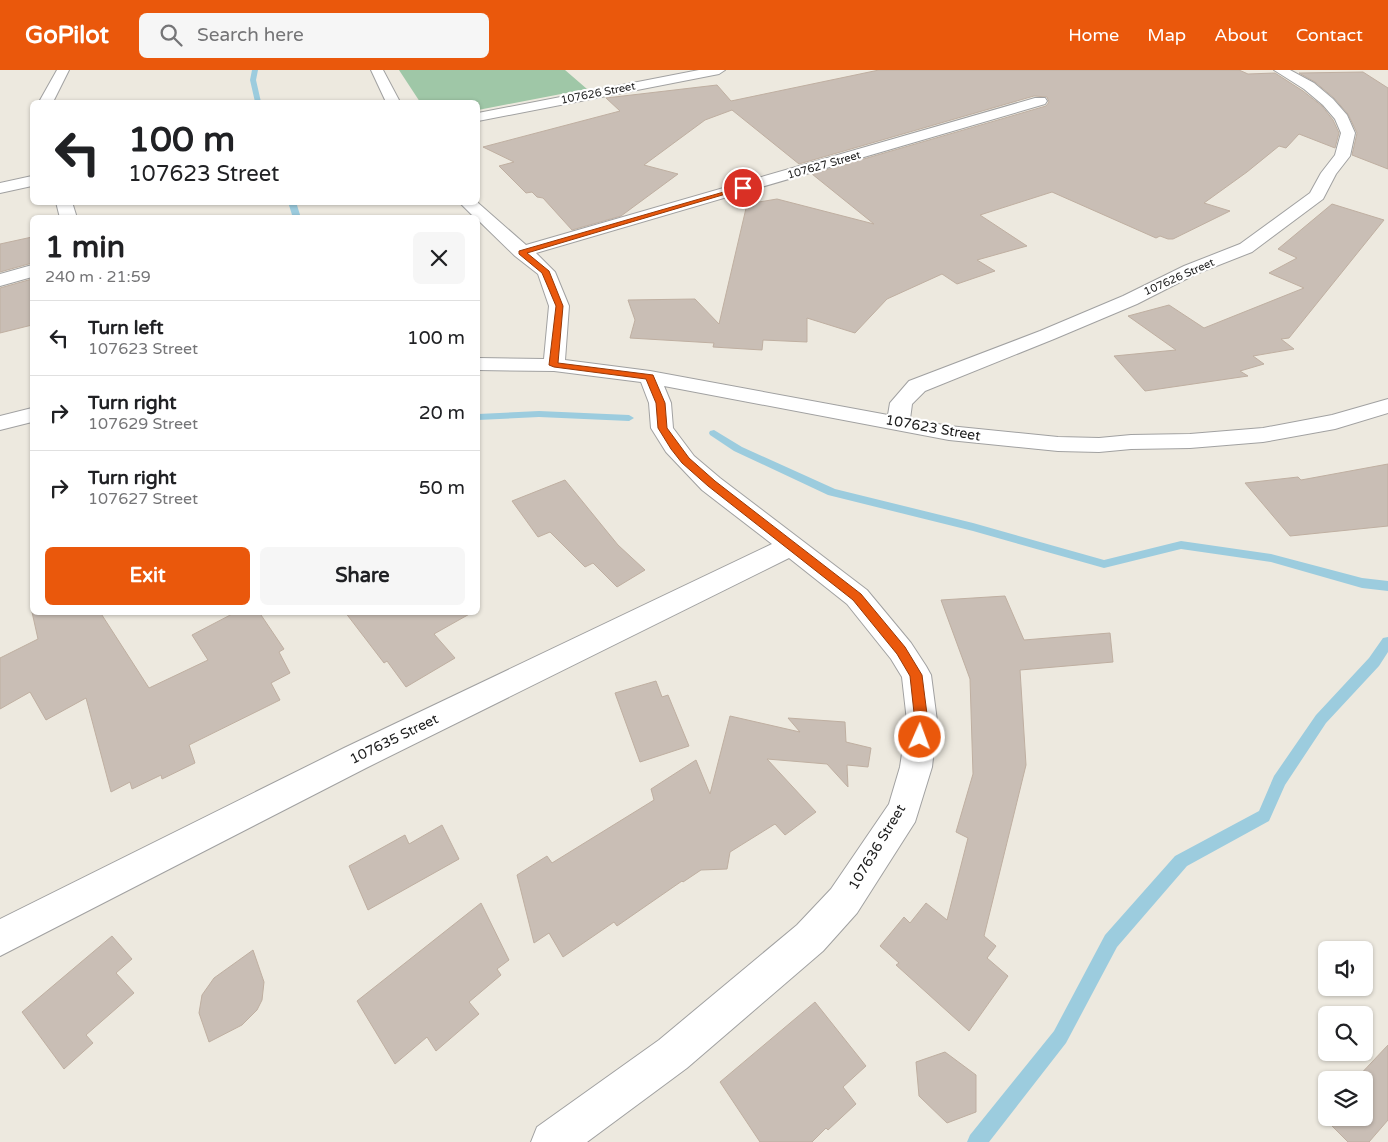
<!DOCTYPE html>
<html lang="en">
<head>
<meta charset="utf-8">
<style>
	:root { --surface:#fff; --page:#f6f6f6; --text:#202124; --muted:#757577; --line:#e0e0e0; --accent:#ea580c }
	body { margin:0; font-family:"Varela Round",sans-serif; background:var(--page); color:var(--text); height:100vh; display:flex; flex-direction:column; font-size:19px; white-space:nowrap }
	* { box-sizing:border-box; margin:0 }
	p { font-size:16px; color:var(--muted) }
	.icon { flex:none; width:28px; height:28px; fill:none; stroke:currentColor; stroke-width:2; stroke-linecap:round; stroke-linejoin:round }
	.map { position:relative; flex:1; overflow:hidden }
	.sheet { position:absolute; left:30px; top:145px; width:450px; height:400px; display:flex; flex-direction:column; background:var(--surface); border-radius:8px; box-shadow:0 1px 4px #0004 }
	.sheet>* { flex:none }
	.hud { position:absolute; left:30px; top:30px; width:450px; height:105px; border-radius:8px; box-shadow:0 1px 4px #0004; background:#fff; color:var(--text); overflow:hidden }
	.fabs { position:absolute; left:1318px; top:871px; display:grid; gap:10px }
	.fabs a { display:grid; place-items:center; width:55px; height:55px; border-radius:8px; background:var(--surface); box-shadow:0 1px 4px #0004; font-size:25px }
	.pin { position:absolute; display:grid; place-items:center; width:42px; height:42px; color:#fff; margin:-21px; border:2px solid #fff; border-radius:50%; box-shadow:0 1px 5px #0007 }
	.me { position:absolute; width:55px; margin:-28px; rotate:2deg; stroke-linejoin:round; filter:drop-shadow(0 0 4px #0008) }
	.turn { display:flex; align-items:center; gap:18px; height:105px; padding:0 15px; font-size:22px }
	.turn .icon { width:65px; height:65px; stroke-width:2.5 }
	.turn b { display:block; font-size:35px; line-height:42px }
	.round { display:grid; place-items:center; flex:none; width:52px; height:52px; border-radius:8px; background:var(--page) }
	.headline { display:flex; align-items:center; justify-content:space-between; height:85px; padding:0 15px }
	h1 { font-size:30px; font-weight:700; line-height:38px }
	.primary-button { display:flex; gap:10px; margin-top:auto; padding:10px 15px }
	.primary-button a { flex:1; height:58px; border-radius:8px; background:var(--accent); color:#fff; font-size:20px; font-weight:700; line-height:58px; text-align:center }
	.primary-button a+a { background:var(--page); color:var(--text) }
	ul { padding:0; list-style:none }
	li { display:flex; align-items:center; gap:15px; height:75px; padding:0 15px; border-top:1px solid var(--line) }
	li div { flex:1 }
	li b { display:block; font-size:19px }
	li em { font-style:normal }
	header { display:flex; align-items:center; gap:30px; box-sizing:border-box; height:70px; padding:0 25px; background:var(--accent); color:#fff }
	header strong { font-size:24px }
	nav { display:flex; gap:28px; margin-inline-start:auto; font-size:18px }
	.search { width:350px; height:45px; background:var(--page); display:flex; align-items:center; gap:12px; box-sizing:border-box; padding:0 18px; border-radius:8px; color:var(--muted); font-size:19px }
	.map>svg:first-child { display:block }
</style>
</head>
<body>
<header>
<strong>GoPilot</strong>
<div class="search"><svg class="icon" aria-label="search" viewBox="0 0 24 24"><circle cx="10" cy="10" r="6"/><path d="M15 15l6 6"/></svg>Search here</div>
<nav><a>Home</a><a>Map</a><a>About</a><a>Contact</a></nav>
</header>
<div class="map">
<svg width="1388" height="1072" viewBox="0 0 1388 1072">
	<rect width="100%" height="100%" fill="#ede9df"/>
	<path fill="#9fc7a7" d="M399,0H565L587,19L478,40V32H420Z"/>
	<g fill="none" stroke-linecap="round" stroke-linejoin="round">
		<g fill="#9cccde" fill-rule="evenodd">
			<path d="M252,0H258L256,10L261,32H255L250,10Z"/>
			<path d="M288,132H296L301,148H293Z"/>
			<path d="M539,341L629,345L634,348L629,351L539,347L478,350V344Z"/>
			<path d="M714,360L742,377L835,419L973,453L1104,490L1181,471L1271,484L1362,508L1388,511V521L1362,518L1271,492L1181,479L1104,498L973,461L828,425L734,381L710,365L709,363L710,361Z"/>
			<path d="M1388,567V582L1379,596L1326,653L1285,715L1269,751L1187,796L1117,877L1066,973L989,1072H967L970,1065L1054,961L1105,865L1175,786L1259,741L1274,706L1316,645L1369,588L1383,568Z"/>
		</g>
	</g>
	<g fill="#c9beb5" stroke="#bfafa1">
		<path d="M879,0H1239L1248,4L1275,3L1303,21L1322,36L1333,50L1339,63L1335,78L1299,64L1286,78L1279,76L1247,102L1204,133L1230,141L1173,169H1168L1160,166L1156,168L1052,122L980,145L1027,176L977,190L995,201L957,214L942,204L887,229L855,263L807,248V272L763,270L762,280L713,277L714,273L630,268L635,250L628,230L695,229L719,254L747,134L777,129L874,154L812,104L1046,36L1049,32L1047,27L1034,26L799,94L732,40L705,50L644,95L678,104L621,146L572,160L543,128L537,127L532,122L526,123L499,96L514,92L483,77L620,41L606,28L717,15L731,31Z"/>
		<path d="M1363,2L1388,18V99L1352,85L1357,63L1348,44L1334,28L1315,12L1299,3Z"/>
		<path d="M1332,134L1384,150L1289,268L1281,269L1294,279L1253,286L1264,294L1240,301L1248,306L1145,321L1114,286L1176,280L1128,246L1169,235L1204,258L1304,218L1269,203L1297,188L1278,179Z"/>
		<path d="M32,167V193L0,202V174Z"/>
		<path d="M32,209V255L0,263V218Z"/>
		<path d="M1388,394V456L1290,466L1245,413L1298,407L1301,410Z"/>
		<path d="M565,410L618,475L645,500L617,517L593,493L585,497L550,462L538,467L512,431Z"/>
		<path d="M1005,526L1024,570L1110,563L1113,592L1020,600L1026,695L984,866L996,876L987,888L1008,906L969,961L896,895L899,893L880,876L904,847L910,853L926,833L947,850L968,768L956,762L973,704L970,609L941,530Z"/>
		<path d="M32,542H100L149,618L208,590L192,565L236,542H259L284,579L279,582L290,603L271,613L280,630L189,675L195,693L162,709L161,705L132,719L130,712L111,722L86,628L46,650L30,622L0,639V588L38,569Z"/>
		<path d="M345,542H473L434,564L455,588L406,617L387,591L384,593Z"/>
		<path d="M656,611L662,627L668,625L689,676L640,692L615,623Z"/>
		<path d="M730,646L800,662L788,648L845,652L846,672L871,678L868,697L847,695L848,717L827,694L767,689L816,742L785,765L775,754L730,782L727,799L701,800L683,812L682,811L617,856L614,852L563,887L549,863L534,873L517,805L547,786L552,793L654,730L651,719L696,690L710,724Z"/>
		<path d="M442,755L459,789L368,840L349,796L405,765L409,774Z"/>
		<path d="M481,833L509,890L497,899L501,905L469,932L479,944L436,981L427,967L395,994L357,931Z"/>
		<path d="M112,866L132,889L116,903L134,923L86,965L93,973L64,999L22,942Z"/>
		<path d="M253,880L264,912L262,930L257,940L242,955L209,972L199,943L202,925L214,908Z"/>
		<path d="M815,932L866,996L843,1017L856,1034L828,1060L826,1058L812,1072H760L720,1012Z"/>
		<path d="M1388,975V1050L1369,1072H1348L1322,1046L1326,1041V1048H1364V1010H1355Z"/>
		<path d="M945,982L976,1005V1042L947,1053L919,1026L916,992Z"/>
	</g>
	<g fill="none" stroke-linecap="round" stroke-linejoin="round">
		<defs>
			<g id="street">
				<path d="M57,0H69L53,32H39Z"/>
				<path d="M371,0H383L400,32H386Z"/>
				<path d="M699,0H725L719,4L478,51V43Z"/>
				<path d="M1274,0H1290L1314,13L1333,29L1347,45L1355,63L1350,86L1336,104L1323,129L1252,182L1196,204L1137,234L1054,269L925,321L912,334L910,349L949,356L1058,367L1099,368L1131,365L1190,364L1263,358L1332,345L1388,329V343L1335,359L1263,372L1190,378L1131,379L1099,382L1058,381L949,370L664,316L671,333L673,358L694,386L720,408L867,520L911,573L926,596L931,605L937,651L932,697L915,752L857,843L823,881L687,998L587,1072H531L537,1057L659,970L797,855L831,819L889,734L900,697L907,651L902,607L891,589L847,534L789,488L366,698L0,886V849L344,678L772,474L702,420L666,382L651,358L649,333L641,312L554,301L478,300V288L544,289L549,236L538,204L515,186L478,150V148H475L459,132H477L526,175L1035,28H1045L1047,31L1045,34L536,183L555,202L569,236L565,290L650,301L888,345L890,333L909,311L1040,261L1123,226L1184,196L1240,174L1310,123L1321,103L1335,85L1341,63L1335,49L1323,35L1304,19Z"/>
				<path d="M32,106V116L0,123V113Z"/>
				<path d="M56,132H72L77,148H60Z"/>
				<path d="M32,195V207L0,216V204Z"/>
				<path d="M32,338V352L0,360V346Z"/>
			</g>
		</defs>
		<use href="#street" stroke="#a1a1a1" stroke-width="2"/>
		<use href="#street" fill="#fff" fill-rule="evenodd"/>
	</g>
	<path fill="#ea580c" stroke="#983908" d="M741,117L746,118L527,183L549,201L563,236L558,293L653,305L665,333L667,358L689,388L715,411L861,524L905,577L922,605L928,652L924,671L920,672L915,671L913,667L915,652L910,606L897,584L853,530L708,416L682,393L671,379L658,358L656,333L646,309L554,297L549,295L556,236L542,203L519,184V181Z"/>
	<g text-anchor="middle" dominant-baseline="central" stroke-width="4.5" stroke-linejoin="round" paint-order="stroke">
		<g font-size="11" fill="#1a1a1a" stroke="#fff">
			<text transform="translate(598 23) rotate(-11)">107626 Street</text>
			<text transform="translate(824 95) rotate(-16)">107627 Street</text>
			<text transform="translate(1179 207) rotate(-24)">107626 Street</text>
		</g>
		<g font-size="14" fill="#1a1a1a" stroke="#fff">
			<text transform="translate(933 358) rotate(10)">107623 Street</text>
			<text transform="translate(394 669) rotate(-26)">107635 Street</text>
			<text transform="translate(877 777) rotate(-59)">107636 Street</text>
		</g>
	</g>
</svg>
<div class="fabs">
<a><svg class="icon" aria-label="sound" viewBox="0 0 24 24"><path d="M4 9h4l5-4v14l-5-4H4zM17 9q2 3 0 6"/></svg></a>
<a><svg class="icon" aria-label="search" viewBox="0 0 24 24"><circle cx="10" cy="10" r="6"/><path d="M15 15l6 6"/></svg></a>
<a><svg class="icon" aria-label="layers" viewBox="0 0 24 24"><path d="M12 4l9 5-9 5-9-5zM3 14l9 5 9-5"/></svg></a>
</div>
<div class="pin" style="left:743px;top:118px;background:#d93025"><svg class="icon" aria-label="arrive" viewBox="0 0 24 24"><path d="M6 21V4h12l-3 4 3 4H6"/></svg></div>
<svg class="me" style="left:920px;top:667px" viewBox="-20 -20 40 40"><circle r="17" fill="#ea580c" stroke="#fff" stroke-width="3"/><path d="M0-11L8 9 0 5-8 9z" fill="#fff"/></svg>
<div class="hud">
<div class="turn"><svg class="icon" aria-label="left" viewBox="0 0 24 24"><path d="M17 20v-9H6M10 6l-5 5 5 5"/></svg><div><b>100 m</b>107623 Street</div></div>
</div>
<section class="sheet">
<div class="headline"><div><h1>1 min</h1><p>240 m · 21:59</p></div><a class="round"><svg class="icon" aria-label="close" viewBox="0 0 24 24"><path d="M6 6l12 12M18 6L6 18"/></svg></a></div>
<ul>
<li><svg class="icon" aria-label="left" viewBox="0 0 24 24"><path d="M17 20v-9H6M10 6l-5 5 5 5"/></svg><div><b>Turn left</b><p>107623 Street</p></div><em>100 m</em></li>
<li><svg class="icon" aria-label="right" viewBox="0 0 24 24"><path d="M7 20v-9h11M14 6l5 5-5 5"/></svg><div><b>Turn right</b><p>107629 Street</p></div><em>20 m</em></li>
<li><svg class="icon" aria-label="right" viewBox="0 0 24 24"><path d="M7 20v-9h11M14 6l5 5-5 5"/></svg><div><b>Turn right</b><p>107627 Street</p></div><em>50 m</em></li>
</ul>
<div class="primary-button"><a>Exit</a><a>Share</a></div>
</section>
</div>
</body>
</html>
